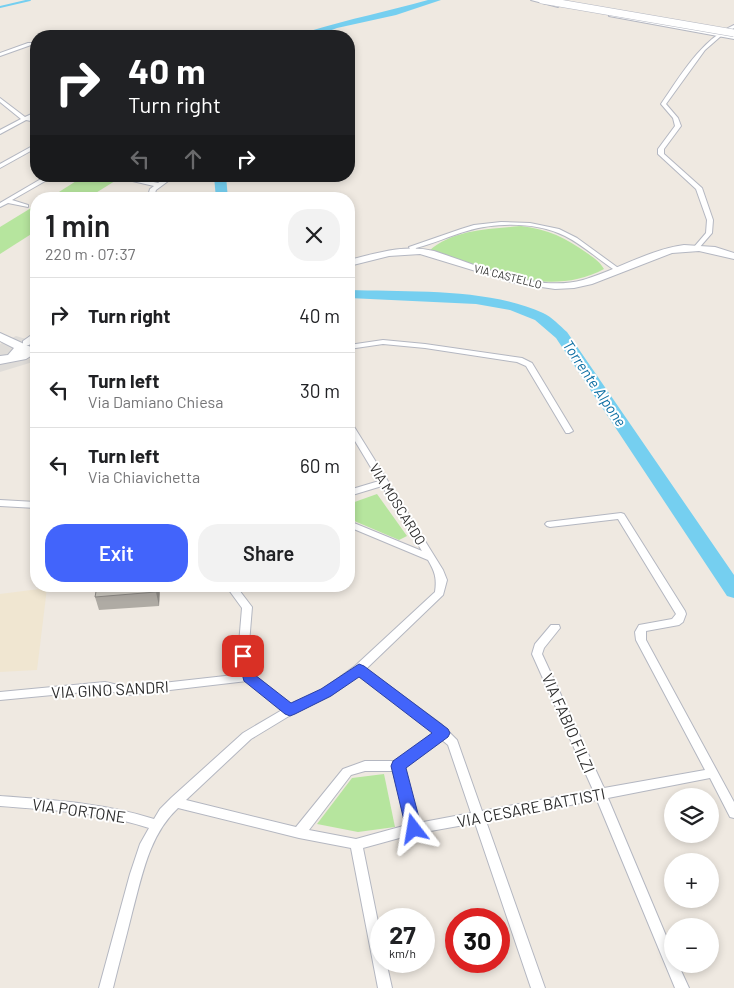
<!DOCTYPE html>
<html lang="en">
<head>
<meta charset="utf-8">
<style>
	:root { --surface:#fff; --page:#f2f2f2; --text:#202124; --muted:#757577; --line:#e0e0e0; --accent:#4264fb }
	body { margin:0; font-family:Barlow,sans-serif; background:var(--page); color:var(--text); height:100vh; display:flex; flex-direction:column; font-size:19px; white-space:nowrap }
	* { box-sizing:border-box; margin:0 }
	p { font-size:16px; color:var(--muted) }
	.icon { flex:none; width:28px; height:28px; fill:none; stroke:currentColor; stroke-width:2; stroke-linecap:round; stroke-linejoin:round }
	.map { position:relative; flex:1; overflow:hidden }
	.details { position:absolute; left:30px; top:192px; width:325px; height:400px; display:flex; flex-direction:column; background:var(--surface); border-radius:20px; box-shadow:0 2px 8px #0003 }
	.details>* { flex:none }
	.hud { position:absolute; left:30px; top:30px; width:325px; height:152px; border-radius:20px; box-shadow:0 2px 8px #0003; background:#202124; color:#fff; overflow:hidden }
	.fabs { position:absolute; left:664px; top:788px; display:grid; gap:10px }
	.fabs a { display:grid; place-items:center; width:55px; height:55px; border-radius:50%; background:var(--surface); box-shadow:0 2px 8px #0003; font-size:25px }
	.speed { position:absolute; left:370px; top:908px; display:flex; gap:10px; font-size:25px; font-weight:700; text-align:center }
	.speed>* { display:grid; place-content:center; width:65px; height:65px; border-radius:50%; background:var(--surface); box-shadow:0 2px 8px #0003; line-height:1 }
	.speed small { font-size:12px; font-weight:400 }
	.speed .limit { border:8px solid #d22; background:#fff; color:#111 }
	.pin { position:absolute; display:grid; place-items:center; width:42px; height:42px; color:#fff; margin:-21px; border-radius:10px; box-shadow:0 2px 8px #0006 }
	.me { position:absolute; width:55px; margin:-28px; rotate:346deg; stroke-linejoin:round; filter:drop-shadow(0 0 4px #0008) }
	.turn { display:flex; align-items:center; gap:18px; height:105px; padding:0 15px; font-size:22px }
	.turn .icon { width:65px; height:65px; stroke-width:2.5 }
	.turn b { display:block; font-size:35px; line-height:42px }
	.lanes { display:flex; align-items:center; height:48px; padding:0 15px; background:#0003; justify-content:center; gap:25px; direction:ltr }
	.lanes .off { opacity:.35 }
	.round { display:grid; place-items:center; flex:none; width:52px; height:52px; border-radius:20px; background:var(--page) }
	.summary { display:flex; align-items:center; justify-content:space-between; height:85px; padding:0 15px }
	h1 { font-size:30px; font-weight:600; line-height:38px }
	.action { display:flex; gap:10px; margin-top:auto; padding:10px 15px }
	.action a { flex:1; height:58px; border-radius:20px; background:var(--accent); color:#fff; font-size:20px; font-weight:600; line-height:58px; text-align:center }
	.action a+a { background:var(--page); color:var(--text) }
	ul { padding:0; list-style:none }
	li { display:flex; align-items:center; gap:15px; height:75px; padding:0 15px; border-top:1px solid var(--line) }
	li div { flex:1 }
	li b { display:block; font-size:19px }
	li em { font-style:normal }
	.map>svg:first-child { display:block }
</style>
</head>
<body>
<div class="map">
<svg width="734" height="988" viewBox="0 0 734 988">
	<rect width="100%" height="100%" fill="#efe9e1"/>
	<path fill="#f0e6d1" d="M47,588L37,670L0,672V594Z"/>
	<g fill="#b6e59e">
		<path d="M84,176H123L86,199H48Z"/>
		<path d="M36,205V231L0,254V227Z"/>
		<path d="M521,226C548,229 566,238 587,253C594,258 600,262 604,269C549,299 484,269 429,251C453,229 491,229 521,226Z"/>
		<path d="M377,494L407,536L399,540L352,520L349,514V504Z"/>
		<path d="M384,774L395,827L358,832L317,824L352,778Z"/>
	</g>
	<path fill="#dfdcd8" d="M16,336L36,342V361L0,372V344Z"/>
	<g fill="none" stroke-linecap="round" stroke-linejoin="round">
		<path stroke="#75cff0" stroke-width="2" d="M0,7L30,0"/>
		<g fill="#75cff0" fill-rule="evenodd">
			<path d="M428,0H441L396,15L337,28L316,36H307L310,31C349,19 389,11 428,0Z"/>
			<path d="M214,176H226L228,199H216Z"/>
			<path d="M349,290C408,292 490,288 543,313C552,317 560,326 567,332L734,575V598L727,596L556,338L535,320L510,310L476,304L349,298Z"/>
		</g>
		<defs>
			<g id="street">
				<path d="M734,25V28L721,36L705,50L666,104L678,118L681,126L664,149V154L702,188L713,220L712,233L699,248L697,249L694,247L706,233L707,220L696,189L658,154V149L675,126L673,118L661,104C681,75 701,40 734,25Z"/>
				<path d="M28,43H36V45H31L0,56V53Z"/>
				<path d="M0,98L25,117L36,112V115L30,118L36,120V122L26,120L0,134V130L21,119L0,102Z"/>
				<path d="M36,144V148L0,168V164Z"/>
				<path d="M46,176H54L12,200L28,205V207L8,203L0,207V203Z"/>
				<path d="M126,176L158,183L168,176H175L156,190L153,199H147L150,189L154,186L124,179L123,178Z"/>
				<path d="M501,222L530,223L559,229L577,238L621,270L618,272L616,271C599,260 583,245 565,236C537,222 497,222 467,231C449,236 433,244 416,248L415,251H411L409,247L461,229L474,225Z"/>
				<path d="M33,334H36V339L29,345H23V341Z"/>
				<path d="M383,340L425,344L522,358L532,363L573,431L569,433H566L526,366L517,362L425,348L383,344L349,349V345Z"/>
				<path d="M349,423L353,425L443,570L447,580L443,595L366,669L441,724L457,740L482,811L593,790L532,654L535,644L551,625H559L560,628L544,648L542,654L604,788L705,770L636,640L635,632L639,625L672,619L676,614L618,519L550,527L547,526L545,524L547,522L621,513L624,514L685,611L686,614L683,622L679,625L646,631V640L734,802V818L730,817L710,778L608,798L672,950V964H678L689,988H675L597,800L486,821L545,988H531L475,823L414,834L363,848L381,937V961H386L392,988H378L351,848L299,838L178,808C149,835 142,876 132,913C126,938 119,963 113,988H99L130,874L140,844L149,828C101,812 50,810 0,806V796C52,800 104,803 154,819L160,809L171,798L243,733L282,710L247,681L127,695L105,690L0,700V692L105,682L127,687L243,674L238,656L242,608L226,586H236L252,607L248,656L254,675L291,705L322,690L355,666L435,592C437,578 435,572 428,560L349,527V521L422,551L382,486L349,496V490L379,481L349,431ZM359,675L435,732L396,761H365L343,769L296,827L186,800L251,739L294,713L330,696ZM442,740L448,745L471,813L418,823L404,768ZM365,771H393L407,825L356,839L309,830L351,775Z"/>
				<path d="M0,500L36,502V508L0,506Z"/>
			</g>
			<g id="secondary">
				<path d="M531,0H543L561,5L558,7Z"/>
				<path d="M611,13L734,35V39L609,16V14Z"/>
				<path d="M684,245L715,247L734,253V259L699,251L672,253L592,284L574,288L555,289L515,283L420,254L389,256L349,266V260C377,253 405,244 434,251C477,265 536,293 583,280C617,270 648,250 684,245Z"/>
				<path d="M0,333L33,348L34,354L26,359L0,364V356L8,355L14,348L0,341Z"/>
			</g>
		</defs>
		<use href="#street" stroke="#b4b7c1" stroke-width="2"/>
		<use href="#secondary" stroke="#b4b7c1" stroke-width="2"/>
		<use href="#street" fill="#fff" fill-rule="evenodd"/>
		<use href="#secondary" fill="#fff" fill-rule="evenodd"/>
		<defs>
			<path id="secondary-bridge" d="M542,0L734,33"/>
		</defs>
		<use href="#secondary-bridge" stroke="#b4b7c1" stroke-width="8" stroke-linecap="butt"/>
		<use href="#secondary-bridge" stroke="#fff" stroke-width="7"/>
	</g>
	<path fill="#afaba4" d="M160,586L159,606L99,610L95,597Z"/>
	<path fill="#8e8b86" d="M157,586H160L159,606L156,592Z"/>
	<path fill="#cbc7bf" stroke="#8e8b86" d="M97,586H157L156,592L95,597Z"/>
	<path fill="#4264fb" stroke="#2b41a3" d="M243,651L248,652L255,675L291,703L321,689L359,664L364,666L448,729L450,733L448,737L406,768L422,829L420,834L414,836L408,834L406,829L391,766L393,761L432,733L359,677L331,696L295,714L290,716L285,714L244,681L237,656L239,652Z"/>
	<g text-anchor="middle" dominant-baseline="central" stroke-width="4" stroke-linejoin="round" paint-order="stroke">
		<g font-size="11" fill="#2e2e2e" stroke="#fff">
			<text transform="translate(508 276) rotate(14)">VIA CASTELLO</text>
		</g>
		<g font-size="14" fill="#2e2e2e" stroke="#fff">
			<text transform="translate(398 504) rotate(58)">VIA MOSCARDO</text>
		</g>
		<g font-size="15" font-style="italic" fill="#0d6fa3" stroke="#fff">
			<text transform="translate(595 383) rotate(56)">Torrente Alpone</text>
		</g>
		<g font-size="16" fill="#2e2e2e" stroke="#fff">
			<text transform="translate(110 689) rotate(-3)">VIA GINO SANDRI</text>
			<text transform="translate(569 723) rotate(66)">VIA FABIO FILZI</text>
			<text transform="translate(531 807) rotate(-11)">VIA CESARE BATTISTI</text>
			<text transform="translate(79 810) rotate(8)">VIA PORTONE</text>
		</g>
	</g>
</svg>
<div class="fabs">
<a><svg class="icon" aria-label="layers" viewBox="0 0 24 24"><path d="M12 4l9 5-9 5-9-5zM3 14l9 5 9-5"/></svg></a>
<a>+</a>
<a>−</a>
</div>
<div class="speed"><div>27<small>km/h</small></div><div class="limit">30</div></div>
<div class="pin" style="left:243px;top:656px;background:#d93025"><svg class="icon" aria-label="arrive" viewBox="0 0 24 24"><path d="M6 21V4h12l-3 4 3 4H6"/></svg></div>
<svg class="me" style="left:414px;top:829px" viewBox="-20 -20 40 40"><path d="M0-17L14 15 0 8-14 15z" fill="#4264fb" stroke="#fff" stroke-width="4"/></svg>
<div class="hud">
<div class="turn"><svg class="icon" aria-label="right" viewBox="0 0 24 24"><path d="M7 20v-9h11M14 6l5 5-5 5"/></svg><div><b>40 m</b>Turn right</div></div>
<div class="lanes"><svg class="icon off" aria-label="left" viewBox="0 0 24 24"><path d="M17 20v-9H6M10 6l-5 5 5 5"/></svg><svg class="icon off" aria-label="ahead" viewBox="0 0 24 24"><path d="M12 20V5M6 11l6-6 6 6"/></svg><svg class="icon" aria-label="right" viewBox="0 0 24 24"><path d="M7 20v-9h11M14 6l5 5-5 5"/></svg></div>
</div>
<section class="details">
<div class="summary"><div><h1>1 min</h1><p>220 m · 07:37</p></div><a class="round"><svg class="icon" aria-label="close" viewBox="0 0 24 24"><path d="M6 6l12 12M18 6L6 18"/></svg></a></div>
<ul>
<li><svg class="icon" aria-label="right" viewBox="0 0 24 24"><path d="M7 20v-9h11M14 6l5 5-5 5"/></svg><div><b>Turn right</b></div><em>40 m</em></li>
<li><svg class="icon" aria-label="left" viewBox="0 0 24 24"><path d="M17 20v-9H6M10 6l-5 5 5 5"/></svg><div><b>Turn left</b><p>Via Damiano Chiesa</p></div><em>30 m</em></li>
<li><svg class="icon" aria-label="left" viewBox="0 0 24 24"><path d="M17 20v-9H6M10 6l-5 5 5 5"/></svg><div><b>Turn left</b><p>Via Chiavichetta</p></div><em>60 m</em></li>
</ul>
<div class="action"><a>Exit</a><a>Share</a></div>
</section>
</div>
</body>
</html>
